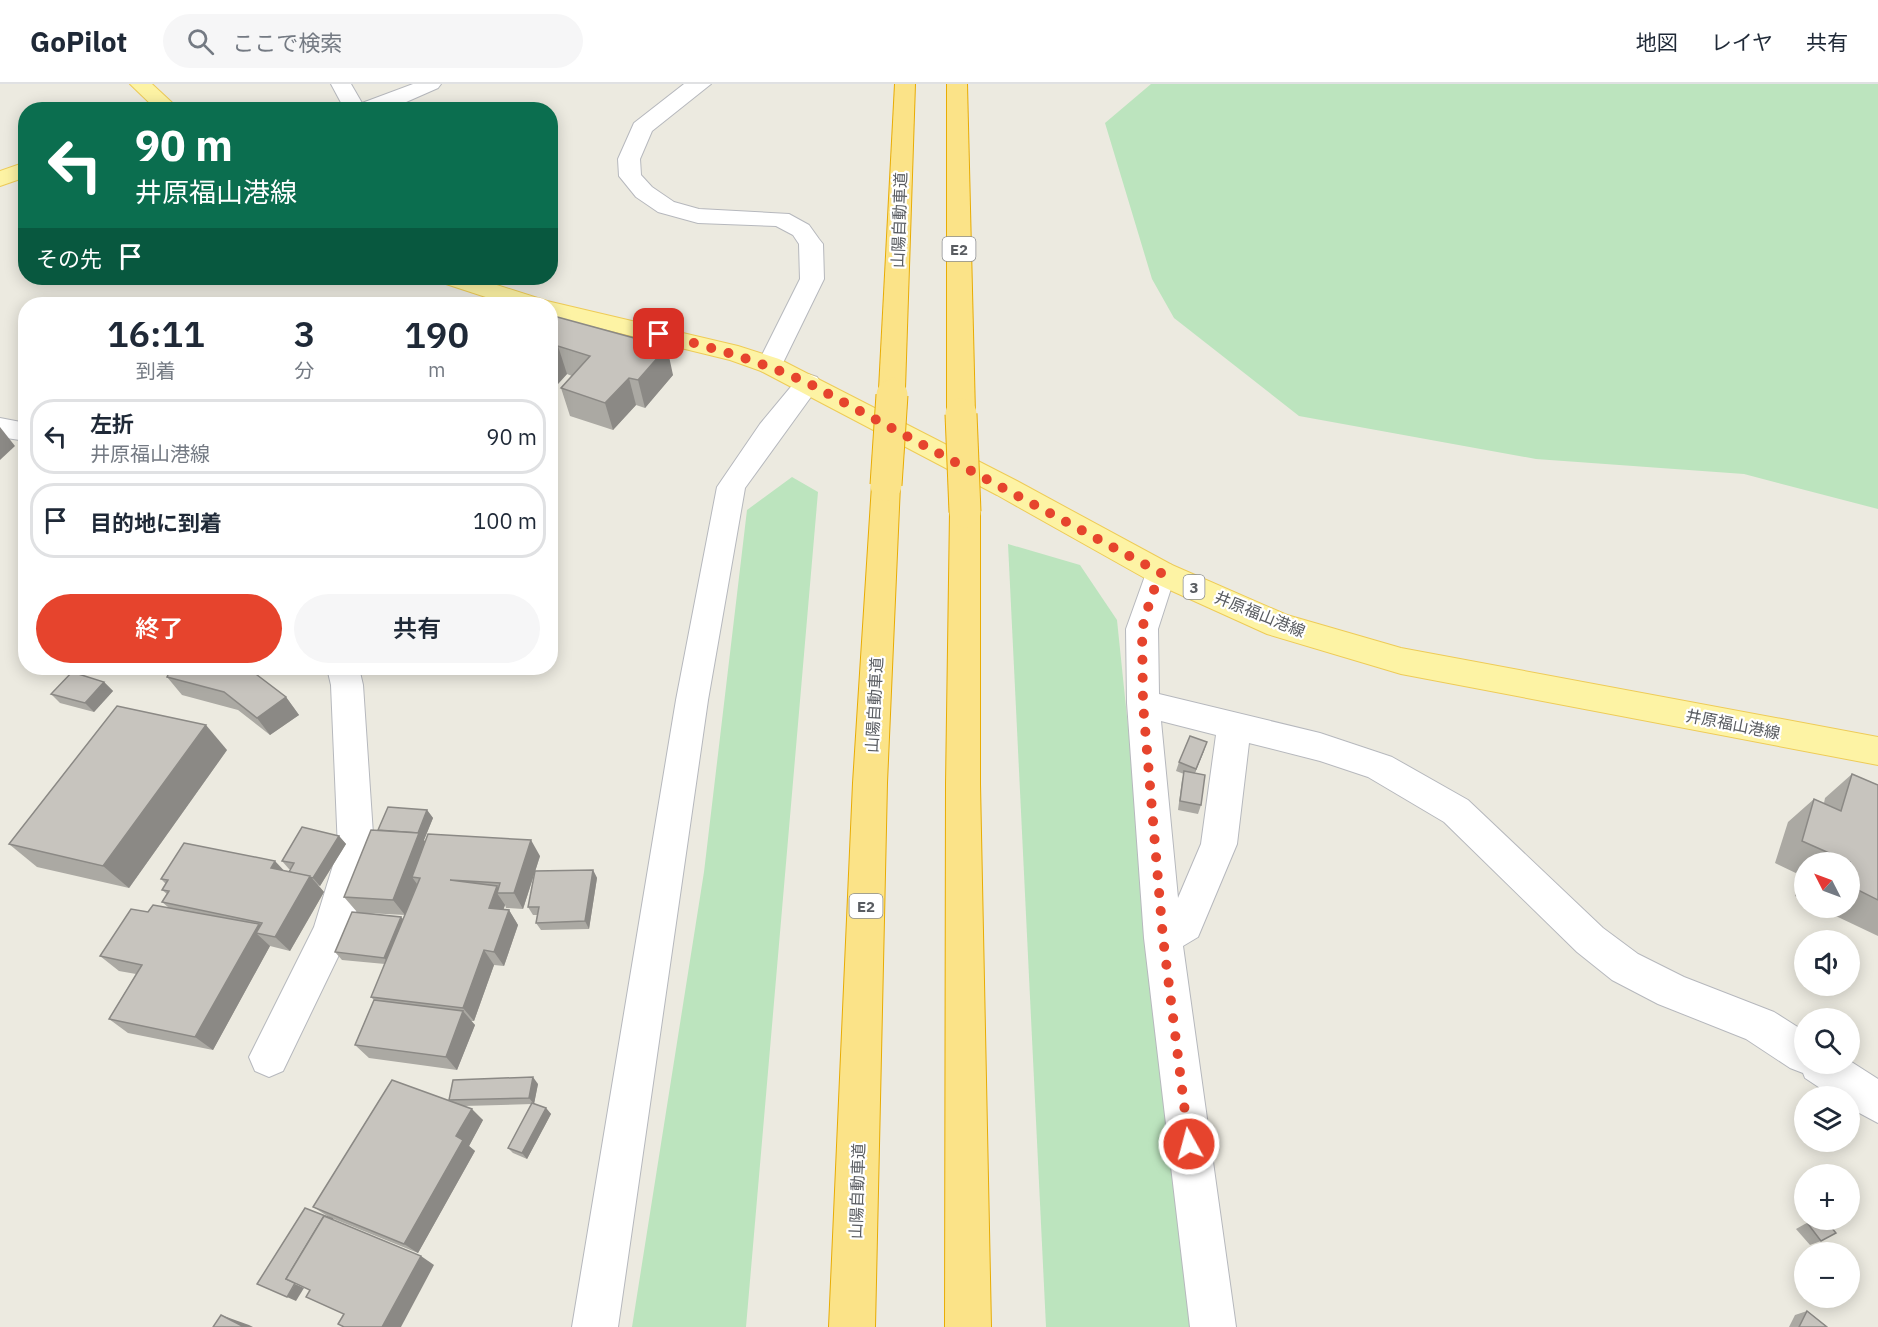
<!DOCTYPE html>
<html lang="ja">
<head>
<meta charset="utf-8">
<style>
	:root { --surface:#fff; --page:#f6f6f7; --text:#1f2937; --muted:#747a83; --line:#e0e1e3; --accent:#e6442d }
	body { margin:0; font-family:"IBM Plex Sans","Noto Sans JP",sans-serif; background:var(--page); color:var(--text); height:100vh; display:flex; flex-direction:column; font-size:22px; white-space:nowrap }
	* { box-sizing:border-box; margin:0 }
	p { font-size:20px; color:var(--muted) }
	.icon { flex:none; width:33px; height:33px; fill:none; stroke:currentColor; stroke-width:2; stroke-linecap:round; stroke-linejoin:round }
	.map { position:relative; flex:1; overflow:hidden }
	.details { position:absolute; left:18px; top:213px; width:540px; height:378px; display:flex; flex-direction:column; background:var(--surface); border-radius:24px; box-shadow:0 3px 15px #0003 }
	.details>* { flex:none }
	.banner { position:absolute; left:18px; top:18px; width:540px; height:183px; border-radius:24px; box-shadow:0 3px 15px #0003; background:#0b6e4f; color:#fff; overflow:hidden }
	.needle { width:39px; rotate:312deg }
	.fabs { position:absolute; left:1794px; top:768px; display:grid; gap:12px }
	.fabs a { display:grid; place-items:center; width:66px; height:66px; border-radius:50%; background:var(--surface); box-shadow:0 3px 15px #0003; font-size:30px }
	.pin { position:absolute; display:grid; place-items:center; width:51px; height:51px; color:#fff; margin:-26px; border-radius:12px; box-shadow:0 3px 9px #0006 }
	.me { position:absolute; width:66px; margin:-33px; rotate:353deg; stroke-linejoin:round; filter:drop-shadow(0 0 4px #0008) }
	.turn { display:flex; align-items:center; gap:21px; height:126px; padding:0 18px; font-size:27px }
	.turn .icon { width:78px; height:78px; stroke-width:2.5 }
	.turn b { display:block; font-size:42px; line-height:51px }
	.then { display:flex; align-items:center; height:57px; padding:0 18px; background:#0003; gap:12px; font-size:22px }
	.eta { display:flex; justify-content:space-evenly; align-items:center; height:102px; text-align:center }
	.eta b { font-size:36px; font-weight:600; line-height:42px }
	.button { display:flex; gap:12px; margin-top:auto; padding:12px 18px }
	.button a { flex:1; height:69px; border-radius:36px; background:var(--accent); color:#fff; font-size:24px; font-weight:600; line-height:69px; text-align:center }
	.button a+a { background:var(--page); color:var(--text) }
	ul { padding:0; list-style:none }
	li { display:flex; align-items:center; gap:18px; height:75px; margin:0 12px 9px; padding:0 6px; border:3px solid var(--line); border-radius:24px }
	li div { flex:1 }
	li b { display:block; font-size:22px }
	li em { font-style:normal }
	header { display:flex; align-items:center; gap:36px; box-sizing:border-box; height:84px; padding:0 30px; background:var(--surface); border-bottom:2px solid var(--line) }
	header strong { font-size:28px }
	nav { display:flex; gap:33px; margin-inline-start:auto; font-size:21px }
	.search { width:420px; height:54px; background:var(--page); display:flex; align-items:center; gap:15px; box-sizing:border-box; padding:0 21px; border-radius:33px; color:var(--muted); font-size:22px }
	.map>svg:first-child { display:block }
</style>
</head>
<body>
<header>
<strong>GoPilot</strong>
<div class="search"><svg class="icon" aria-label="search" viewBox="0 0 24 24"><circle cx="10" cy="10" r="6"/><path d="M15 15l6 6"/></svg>ここで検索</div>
<nav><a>地図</a><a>レイヤ</a><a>共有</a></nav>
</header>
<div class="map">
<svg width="1878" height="1243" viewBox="0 0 1878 1243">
	<rect width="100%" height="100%" fill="#eceae0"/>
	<g fill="#bce4be">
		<path d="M1151,0H1878V425L1744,390L1536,375L1299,332L1174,234L1152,195L1105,39Z"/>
		<path d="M792,393L818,408L746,1243H632L704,788L747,426Z"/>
		<path d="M1008,460L1080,481L1117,536L1190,1243H1046Z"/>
	</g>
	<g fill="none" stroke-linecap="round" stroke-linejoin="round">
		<defs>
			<g id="minor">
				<path d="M331,0H351L362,19L413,0H441L438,4L388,26H345Z"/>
				<path d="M684,0H711L652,47L640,75L641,91L652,103L674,118L699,125L789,130L809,141L819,155L823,160L824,195L779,287L770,289L761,287L757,281L800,195L799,160L793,151L776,142L698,139L658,128L636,113L619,92L618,75L634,39Z"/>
				<path d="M808,290L817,293L821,299L745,404L708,616L618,1243H572L676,616L717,403L760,340L799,293Z"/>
				<path d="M0,334L26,339V357L0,353Z"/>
				<path d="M1161,478L1172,481L1176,489L1158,545L1159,610L1320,649L1392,673L1468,716L1603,844L1638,870L1684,893L1774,928L1804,947V980H1850V977L1878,995V1039L1850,1024V1012H1832L1805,994L1803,989L1790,984L1746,955L1658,920L1612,896L1577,868L1444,738L1368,693L1320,677L1249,659L1237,760L1198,853L1183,862L1236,1243H1190L1144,854L1127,619L1126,545L1146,489L1150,481ZM1161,637L1216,651L1201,760L1178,814Z"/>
				<path d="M327,584H359L363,601L374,765L351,846L283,987L269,993L255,987L249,973L314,843L338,765L331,601Z"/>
			</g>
			<g id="major">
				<path d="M130,0H152L180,26H157Z"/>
				<path d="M26,78V93L0,102V87Z"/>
				<path d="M440,194H475L547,217L738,262L779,275L1017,397L1172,481L1287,531L1401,564L1878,653V681L1401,590L1267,550L1150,497L997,411L761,287L730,276L550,232V220H507L443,199Z"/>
			</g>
			<g id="highway">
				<path d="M895,0H915L905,305L901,311L892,314L883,311L879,305Z"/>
				<path d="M947,0H967L975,330L971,336L961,339L951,336L947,330Z"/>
				<path d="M886,391L896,394L900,401L887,699L875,1243H829L853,699L872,401L876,394Z"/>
				<path d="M965,418L975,421L980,428V700L991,1243H945L946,700L950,428L955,421Z"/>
			</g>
		</defs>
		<use href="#minor" stroke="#b6b8bd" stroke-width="2"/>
		<use href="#major" stroke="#eecb57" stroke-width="2"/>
		<use href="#highway" stroke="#e8ac04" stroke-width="2"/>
		<use href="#minor" fill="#fff" fill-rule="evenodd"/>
		<use href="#major" fill="#fdf3a4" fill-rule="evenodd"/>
		<use href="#highway" fill="#fbe388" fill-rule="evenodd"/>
		<defs>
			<path id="highway-bridge-far1" d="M892,313V305"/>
			<g id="highway-bridge">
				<path d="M961,330L965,428"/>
				<path d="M886,401L892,311"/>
			</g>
		</defs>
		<use href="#highway-bridge-far1" stroke="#e8ac04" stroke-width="25" stroke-linecap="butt"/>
		<use href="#highway-bridge" stroke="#e8ac04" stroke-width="33" stroke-linecap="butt"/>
		<use href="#highway-bridge-far1" stroke="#fbe388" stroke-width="23"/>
		<use href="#highway-bridge" stroke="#fbe388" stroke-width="31"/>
	</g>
	<g fill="#aba9a3" fill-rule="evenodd">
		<path d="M550,231L673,291L645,324L636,321L613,346L570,332L561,304L572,292L567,290L557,301L550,300Z"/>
		<path d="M167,593L286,613L299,631L270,651L238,626L182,611Z"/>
		<path d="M104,598L113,607L94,628L60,619L51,610Z"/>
		<path d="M227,666L129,804L37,783L9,760Z"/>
		<path d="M1204,667L1195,689L1201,721L1198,730L1178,726L1182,696L1184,690L1176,687L1179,678Z"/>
		<path d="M1852,690L1878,701V852L1819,824H1850V778H1804V816L1795,812L1802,792L1775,779L1788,738L1814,715L1824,719L1825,714Z"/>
		<path d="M427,726L433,734L424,756L425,758L540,772L523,825L506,824L505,821L503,826H509L518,841L504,882L494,881L474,937H471L475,941L457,986L369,974L355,961L374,916L371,913L385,880L342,876L335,868L357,828L344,813L378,746ZM367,829L405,831L403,835L401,833Z"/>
		<path d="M339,752L346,760L320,802L318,801L324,808L290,867L270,862L213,966L128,949L109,935L136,890L119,887L100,872L148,828L168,823L162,818L167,810L162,806L166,800L161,795L285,787L289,788L291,785H289L282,777Z"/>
		<path d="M593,786L597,794L589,845L541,846L536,839L537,831H533L528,823Z"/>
		<path d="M538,1000L534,1020L546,1024L551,1030L527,1075L513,1069L508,1064L532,1020L464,1022L483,1036L469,1062L475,1067L418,1169L329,1133L313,1123L450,1017L449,1016Z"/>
		<path d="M1812,1136H1825L1821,1157L1810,1161L1796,1145Z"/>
		<path d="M1807,1227L1827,1243H1789L1795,1231Z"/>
	</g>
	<g fill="#8b8985">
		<path d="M558,262L567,290L557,301L550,281V271Z"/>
		<path d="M667,263L673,291L645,324L638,296Z"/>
		<path d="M629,294L636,321L613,346L605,319Z"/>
		<path d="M0,343L15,362L0,376Z"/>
		<path d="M104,598L113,607L94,628L85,619Z"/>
		<path d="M286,613L299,631L270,651L257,634Z"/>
		<path d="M206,641L227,666L129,804L103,782Z"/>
		<path d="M1207,658L1204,667L1193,693L1196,685Z"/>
		<path d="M427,726L433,734L424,756L430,765L412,793L417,800L405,831L393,816Z"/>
		<path d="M339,752L346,760L320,802L313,794Z"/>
		<path d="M531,756L540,772L523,825L514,809Z"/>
		<path d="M275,777L290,793L271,784Z"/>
		<path d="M593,786L597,794L589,845L585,837Z"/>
		<path d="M310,792L324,808L290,867L275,853Z"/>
		<path d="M497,802L501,809H497L505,821L499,839L489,824Z"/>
		<path d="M509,826L518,841L504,882L494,868Z"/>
		<path d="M401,833L407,840L391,881L384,874Z"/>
		<path d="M259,840L272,852L256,849L270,862L213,966L195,953Z"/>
		<path d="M484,866L494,881L474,937L463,924Z"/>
		<path d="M463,927L475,941L457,986L446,973Z"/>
		<path d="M533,993L538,1000L534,1020L529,1014Z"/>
		<path d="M546,1024L551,1030L527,1075L522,1069Z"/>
		<path d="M472,1025L483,1036L469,1062L475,1067L418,1169L404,1160L456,1052Z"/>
		<path d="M421,1172L434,1181L401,1243H382Z"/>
		<path d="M295,1200L304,1204L296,1217L287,1213Z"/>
		<path d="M221,1231L249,1241L253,1243H244Z"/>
	</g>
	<g fill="#c7c4be" stroke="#8b8985" stroke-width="1.5">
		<path d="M550,231L667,263L638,296L629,294L605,319L561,304L590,272L558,262L550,271Z"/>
		<path d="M171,584H248L286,613L257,634L224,608L167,593Z"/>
		<path d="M72,588L104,598L85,619L51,610Z"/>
		<path d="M117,622L206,641L103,782L9,760Z"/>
		<path d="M1190,652L1207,658L1196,685L1179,678Z"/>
		<path d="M1184,687L1205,691L1201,721L1180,717Z"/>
		<path d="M1852,690L1878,701V816L1850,802V778H1826L1829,769L1802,757L1814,715L1841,727Z"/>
		<path d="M388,723L427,726L418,749L378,746Z"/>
		<path d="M302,743L339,752L313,794L289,788L294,779L282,777Z"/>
		<path d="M371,746L419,749L393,816L344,813Z"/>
		<path d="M428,750L531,756L514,809H497L500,799L450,796L497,802L489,824L509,826L494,868L484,866L463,924L371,913L420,794L412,793Z"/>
		<path d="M184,759L275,777L271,784L310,792L275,853L256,849L262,839L162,818L169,807L162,806L168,796L161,795Z"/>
		<path d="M593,786L585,837L536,839L539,823H528L535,787Z"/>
		<path d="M153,821L259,840L195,953L109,935L142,881L100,872L131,825L148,828Z"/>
		<path d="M352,828L401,833L384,874L335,868Z"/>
		<path d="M374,916L463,927L446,973L355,961Z"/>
		<path d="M533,993L529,1014L449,1016L453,996Z"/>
		<path d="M392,996L472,1025L456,1052L463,1056L404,1160L313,1123Z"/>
		<path d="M532,1019L546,1024L522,1069L508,1064Z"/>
		<path d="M305,1124L333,1135L324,1132L286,1195L295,1199L287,1213L257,1200Z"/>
		<path d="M324,1132L421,1172L382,1243H344L338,1240L344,1230L306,1213L310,1206L286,1195Z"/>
		<path d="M1815,1136H1825L1836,1149L1821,1157L1808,1140Z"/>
		<path d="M1807,1227L1827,1243H1799Z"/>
		<path d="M221,1231L244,1243H213Z"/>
	</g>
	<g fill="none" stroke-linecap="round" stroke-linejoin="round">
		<path stroke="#e6442d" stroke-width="10" stroke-dasharray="0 18" d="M659,250C711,263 760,277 808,299L1161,489L1151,513L1142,545L1143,620L1163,854L1189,1060"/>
	</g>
	<g text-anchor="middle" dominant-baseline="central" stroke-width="4.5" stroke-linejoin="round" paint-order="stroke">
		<g fill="#fff" stroke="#8b8d90" stroke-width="1.5">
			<rect x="942.5" y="153" width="33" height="24" rx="4.5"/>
			<rect x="1183.5" y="491" width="21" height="24" rx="4.5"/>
			<rect x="849.5" y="810" width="33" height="24" rx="4.5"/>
		</g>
		<g font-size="15" font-weight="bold" fill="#595c61">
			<text x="959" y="165">E2</text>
			<text x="1194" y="503">3</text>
			<text x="866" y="822">E2</text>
		</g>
		<g font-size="16" fill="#595c61" stroke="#fff">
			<text transform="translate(899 136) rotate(-88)">山陽自動車道</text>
			<text transform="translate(1260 530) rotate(22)">井原福山港線</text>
			<text transform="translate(874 621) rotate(-87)">山陽自動車道</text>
			<text transform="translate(1733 640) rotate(11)">井原福山港線</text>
			<text transform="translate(857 1107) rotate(-88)">山陽自動車道</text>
		</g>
	</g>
</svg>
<div class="fabs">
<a><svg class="needle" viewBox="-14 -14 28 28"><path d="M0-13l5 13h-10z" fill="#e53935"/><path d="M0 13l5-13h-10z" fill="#747a83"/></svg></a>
<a><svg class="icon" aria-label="sound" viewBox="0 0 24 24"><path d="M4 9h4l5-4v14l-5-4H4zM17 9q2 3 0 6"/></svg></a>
<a><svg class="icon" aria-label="search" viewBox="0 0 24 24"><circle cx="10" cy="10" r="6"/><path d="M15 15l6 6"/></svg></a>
<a><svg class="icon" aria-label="layers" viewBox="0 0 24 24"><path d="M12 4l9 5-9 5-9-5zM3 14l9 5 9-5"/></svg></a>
<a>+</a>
<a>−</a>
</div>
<div class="pin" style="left:659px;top:250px;background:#d93025"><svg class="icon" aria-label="arrive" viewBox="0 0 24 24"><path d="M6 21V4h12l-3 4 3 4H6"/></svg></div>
<svg class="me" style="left:1189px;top:1060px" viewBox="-20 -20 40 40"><circle r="17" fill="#e6442d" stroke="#fff" stroke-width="3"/><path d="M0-11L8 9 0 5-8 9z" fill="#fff"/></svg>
<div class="banner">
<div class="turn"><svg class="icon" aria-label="left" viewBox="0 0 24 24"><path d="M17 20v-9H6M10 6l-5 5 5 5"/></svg><div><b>90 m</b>井原福山港線</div></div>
<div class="then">その先<svg class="icon" aria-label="arrive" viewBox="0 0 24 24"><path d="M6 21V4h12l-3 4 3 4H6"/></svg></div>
</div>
<section class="details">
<div class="eta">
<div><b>16:11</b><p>到着</p></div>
<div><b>3</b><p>分</p></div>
<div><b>190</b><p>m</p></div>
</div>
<ul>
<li><svg class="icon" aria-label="left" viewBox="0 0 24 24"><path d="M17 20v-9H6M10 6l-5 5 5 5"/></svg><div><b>左折</b><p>井原福山港線</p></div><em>90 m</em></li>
<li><svg class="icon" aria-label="arrive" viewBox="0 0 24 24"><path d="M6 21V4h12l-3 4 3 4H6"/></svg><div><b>目的地に到着</b></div><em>100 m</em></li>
</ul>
<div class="button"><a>終了</a><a>共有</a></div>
</section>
</div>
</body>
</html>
